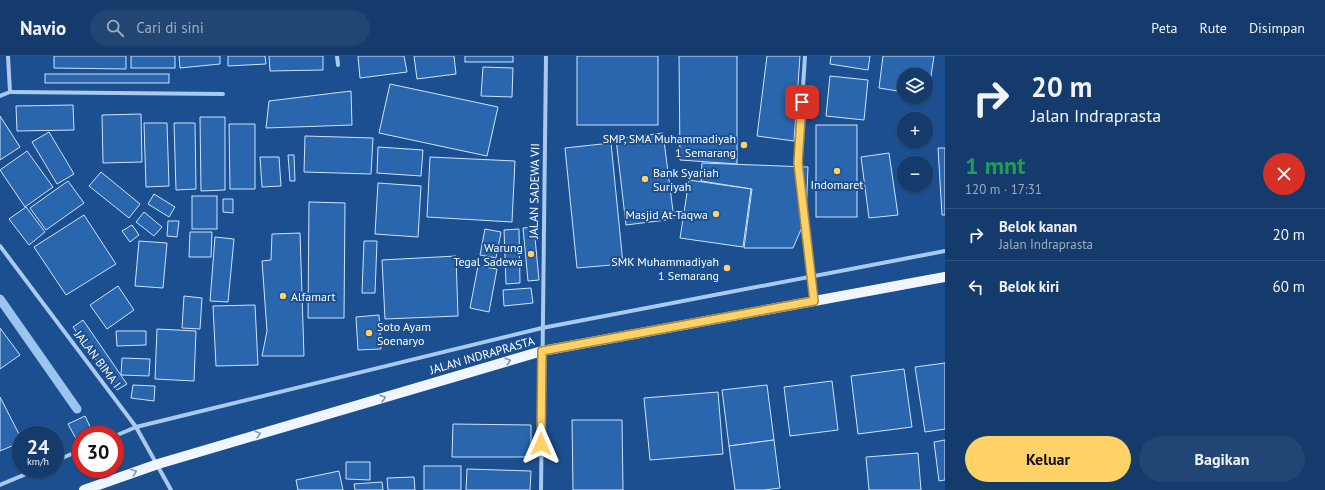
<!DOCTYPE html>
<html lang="id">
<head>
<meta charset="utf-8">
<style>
	:root { --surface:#143b6b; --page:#214673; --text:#f1f3f6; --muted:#9dadc1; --line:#33557e; --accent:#ffd166 }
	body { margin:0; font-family:"PT Sans",sans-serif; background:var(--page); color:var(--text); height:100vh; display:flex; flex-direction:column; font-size:15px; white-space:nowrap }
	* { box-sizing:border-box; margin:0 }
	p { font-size:13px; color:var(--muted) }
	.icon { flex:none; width:22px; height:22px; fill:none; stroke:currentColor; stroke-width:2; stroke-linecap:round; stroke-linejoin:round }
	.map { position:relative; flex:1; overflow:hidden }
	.details { display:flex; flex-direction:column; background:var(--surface); width:380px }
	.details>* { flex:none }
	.hud { background:#143b6b; color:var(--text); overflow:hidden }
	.tools { position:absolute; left:897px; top:12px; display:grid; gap:8px }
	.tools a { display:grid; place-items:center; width:36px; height:36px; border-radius:50%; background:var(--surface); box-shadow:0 1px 3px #0004,0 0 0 1px var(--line); font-size:20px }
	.speed { position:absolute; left:12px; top:370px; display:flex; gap:8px; font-size:20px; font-weight:700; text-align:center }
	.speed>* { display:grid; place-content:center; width:52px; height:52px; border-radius:50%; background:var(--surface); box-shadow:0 1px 3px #0004,0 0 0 1px var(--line); line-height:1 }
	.speed small { font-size:10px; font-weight:400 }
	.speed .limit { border:6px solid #d22; background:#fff; color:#111 }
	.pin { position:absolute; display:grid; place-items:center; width:34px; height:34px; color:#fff; margin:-17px; border-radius:8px; box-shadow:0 2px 6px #0006 }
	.me { position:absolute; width:44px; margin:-22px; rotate:0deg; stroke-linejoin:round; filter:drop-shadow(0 0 3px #0008) }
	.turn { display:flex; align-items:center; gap:14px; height:84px; padding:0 20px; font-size:18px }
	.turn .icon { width:52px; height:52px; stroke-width:2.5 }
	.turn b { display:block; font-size:28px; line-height:34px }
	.round { display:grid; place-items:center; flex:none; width:42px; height:42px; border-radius:21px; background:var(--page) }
	.headline { display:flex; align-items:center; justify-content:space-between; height:68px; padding:0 20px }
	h1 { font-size:24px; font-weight:700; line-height:30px; color:#1e9e55 }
	.cta { display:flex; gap:8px; margin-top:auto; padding:8px 20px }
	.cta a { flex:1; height:46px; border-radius:24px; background:var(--accent); color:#111; font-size:16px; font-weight:700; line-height:46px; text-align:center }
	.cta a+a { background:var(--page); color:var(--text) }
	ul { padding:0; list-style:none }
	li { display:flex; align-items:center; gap:12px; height:52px; padding:0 20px; border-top:1px solid var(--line) }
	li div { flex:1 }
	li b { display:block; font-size:15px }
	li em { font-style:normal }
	header { display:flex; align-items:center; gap:24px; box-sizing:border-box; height:56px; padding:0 20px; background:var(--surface); border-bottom:1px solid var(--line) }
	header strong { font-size:19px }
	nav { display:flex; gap:22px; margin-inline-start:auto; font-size:14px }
	.search { width:280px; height:36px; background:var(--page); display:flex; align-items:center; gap:10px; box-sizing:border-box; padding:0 14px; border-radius:22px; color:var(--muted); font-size:15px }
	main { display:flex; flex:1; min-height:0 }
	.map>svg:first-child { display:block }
</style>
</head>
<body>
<header>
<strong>Navio</strong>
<div class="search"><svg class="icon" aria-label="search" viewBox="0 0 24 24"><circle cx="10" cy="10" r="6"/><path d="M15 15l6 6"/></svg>Cari di sini</div>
<nav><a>Peta</a><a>Rute</a><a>Disimpan</a></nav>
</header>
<main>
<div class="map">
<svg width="945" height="434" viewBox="0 0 945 434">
	<rect width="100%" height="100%" fill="#1b4f8f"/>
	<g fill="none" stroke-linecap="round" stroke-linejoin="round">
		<path stroke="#9cc4f0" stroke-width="9" d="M0,243L77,353"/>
	</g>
	<g fill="#2a66ad" stroke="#cfe3fa">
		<path d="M54,0H126V13L54,12Z"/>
		<rect x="131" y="0" width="44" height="12"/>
		<path d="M179,0H220V8L180,12Z"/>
		<path d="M228,0H265L266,8L228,10Z"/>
		<path d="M269,0H323V14L270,15Z"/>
		<path d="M358,0H404L407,16L360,22Z"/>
		<path d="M414,0H454L456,18L417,23Z"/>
		<rect x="465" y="0" width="48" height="6"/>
		<rect x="577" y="0" width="81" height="69"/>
		<path d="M679,0H737V108L680,104Z"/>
		<path d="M767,0H800L794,85L757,80Z"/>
		<path d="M831,0H870L868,14L830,8Z"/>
		<path d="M883,0H934L928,40L926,39V19H904V36L879,32Z"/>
		<path d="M483,11L513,12L512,41L481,40Z"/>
		<rect x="45" y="18" width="124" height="9"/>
		<path d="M830,20L868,24L864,64L826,60Z"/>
		<path d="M390,28L498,51L487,100L379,77Z"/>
		<path d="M351,35L352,69L266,72L269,45Z"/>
		<path d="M73,49L74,74L17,75L16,50Z"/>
		<path d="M141,58L142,106L103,107L102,59Z"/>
		<path d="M0,60L20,91L0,104Z"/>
		<path d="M200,61H225V134L201,135Z"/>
		<path d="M144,67H167L169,130L146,131Z"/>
		<path d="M174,67H195L196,133L176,134Z"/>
		<path d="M229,68H255V133H230Z"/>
		<rect x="816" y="69" width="41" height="92"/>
		<path d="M49,76L74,118L57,128L32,86Z"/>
		<path d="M663,77L674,163L626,169L616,83Z"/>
		<path d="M305,80L373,82L371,118L304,116Z"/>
		<path d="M611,87L623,208L577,212L565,92Z"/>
		<path d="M378,91L423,94L421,120L377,117Z"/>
		<path d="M938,92H945V159H942Z"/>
		<path d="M27,95L53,131L25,151L0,114Z"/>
		<path d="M889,97L898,159L869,162L861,101Z"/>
		<path d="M288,99H294L295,125H290Z"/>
		<path d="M260,101H279L281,130L262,131Z"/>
		<path d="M430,101L515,105L512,166L427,161Z"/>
		<path d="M702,107L808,111L806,162L793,192H744L752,133L701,125Z"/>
		<path d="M101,116L140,148L129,162L89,130Z"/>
		<path d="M689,124L751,133L743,191L680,182Z"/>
		<path d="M68,125L84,147L46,174L30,152Z"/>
		<path d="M378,127L421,130L418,181L375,178Z"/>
		<path d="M154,138L175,151L169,161L148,148Z"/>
		<rect x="192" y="140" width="25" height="33"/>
		<path d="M223,143H233V157L223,156Z"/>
		<path d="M309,146L345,147L344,262H308Z"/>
		<path d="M26,151L45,176L29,189L9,163Z"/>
		<path d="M144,156L162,171L154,180L136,166Z"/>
		<path d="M84,159L116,208L66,239L34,191Z"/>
		<path d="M168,165H179L177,181L167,180Z"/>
		<path d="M132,169L139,179L130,186L122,175Z"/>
		<path d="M534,171L539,224L528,225L523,172Z"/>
		<path d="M485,173L501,176L496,202L480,199Z"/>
		<path d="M519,173L520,227L506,228L504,174Z"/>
		<path d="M190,176H212L211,201H189Z"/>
		<path d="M300,177L304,300H262L267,275L262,205L271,204L272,178Z"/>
		<path d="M215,181L234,183L228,246L210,245Z"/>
		<path d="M139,185L167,187L163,232L135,230Z"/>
		<path d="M364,185H377L375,237H362Z"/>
		<path d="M456,200L458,260L385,263L382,204Z"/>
		<path d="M478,210L497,213L489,256L470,252Z"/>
		<path d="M118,230L134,254L107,273L90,249Z"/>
		<path d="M531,232L533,247L504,250L503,234Z"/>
		<path d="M184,240L202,242L200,273L182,272Z"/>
		<path d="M255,249L258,309L216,310L213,250Z"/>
		<path d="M379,259L381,293L358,294L356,261Z"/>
		<path d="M83,264L127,328L117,334L73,271Z"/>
		<path d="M0,272L20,299L0,313Z"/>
		<path d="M157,273L196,275L194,325L155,323Z"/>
		<path d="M116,275H146V289L117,290Z"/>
		<path d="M122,302L150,303L149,320L121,319Z"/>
		<path d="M945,307V373L925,376L915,311Z"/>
		<path d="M904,313L912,371L858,378L851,320Z"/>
		<path d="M832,325L838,374L790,380L784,331Z"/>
		<path d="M133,329L155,330L154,345L131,342Z"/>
		<path d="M767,329L774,384L729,390L722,334Z"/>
		<path d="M718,336L723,398L650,404L644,342Z"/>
		<path d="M0,341L21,382V386L0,395Z"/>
		<path d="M85,360L94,379H81L80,390L68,368Z"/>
		<path d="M572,364H622L623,434H573Z"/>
		<path d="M453,368L531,369V401H452Z"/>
		<path d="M774,384L780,432L764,434H735L729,390Z"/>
		<path d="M945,384V424L939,425L934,386Z"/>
		<path d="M918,397L921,434H869L866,401Z"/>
		<path d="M346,406H370V424L346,423Z"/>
		<rect x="424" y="410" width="37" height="24"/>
		<path d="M467,413L531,415L530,434H466Z"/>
		<path d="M339,415L343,434H298L296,424Z"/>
		<path d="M414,421L415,434H388L387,422Z"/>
		<path d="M382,426L383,434H355L354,428Z"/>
	</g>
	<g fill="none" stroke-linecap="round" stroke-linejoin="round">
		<g stroke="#a9c9ee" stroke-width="4">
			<path d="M337,0L338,9"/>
			<path d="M805,0L798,107L814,244"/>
			<path d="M10,36L223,38"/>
			<path d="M0,40L10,36L8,0"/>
			<path d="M0,190L136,371L171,434"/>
			<path d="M115,380L136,371L542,272L945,195"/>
			<path d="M55,405L81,394"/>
			<path d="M0,429L38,413"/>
			<path d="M541,434L546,0"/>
		</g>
		<path stroke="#f0f6ff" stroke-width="10" d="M84,434L158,408L542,295L945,221"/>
	</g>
	<defs><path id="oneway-chevron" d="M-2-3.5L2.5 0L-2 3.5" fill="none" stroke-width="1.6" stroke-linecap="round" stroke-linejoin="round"/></defs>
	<g stroke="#7b9ac1">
		<use href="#oneway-chevron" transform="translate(508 305) rotate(-16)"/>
		<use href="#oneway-chevron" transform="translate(383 342) rotate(-16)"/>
		<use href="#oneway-chevron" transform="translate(258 378) rotate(-16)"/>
		<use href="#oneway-chevron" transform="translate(134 416) rotate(-20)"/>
	</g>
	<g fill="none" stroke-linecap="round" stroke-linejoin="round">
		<defs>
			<path id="route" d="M541,388L542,295L814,245L798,107L802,46"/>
		</defs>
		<use href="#route" stroke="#a68842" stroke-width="10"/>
		<use href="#route" stroke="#ffd166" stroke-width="7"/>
	</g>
	<g fill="#ffd166" stroke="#1b4f8f" stroke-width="1.5">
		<circle cx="744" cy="89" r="4"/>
		<circle cx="837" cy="115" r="4"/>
		<circle cx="645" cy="123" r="4"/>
		<circle cx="716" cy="158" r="4"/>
		<circle cx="531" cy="198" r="4"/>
		<circle cx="727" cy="212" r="4"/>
		<circle cx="283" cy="240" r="4"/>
		<circle cx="369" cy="277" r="4"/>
	</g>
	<g text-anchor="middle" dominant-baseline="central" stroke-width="4" stroke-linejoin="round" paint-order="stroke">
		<g font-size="12" fill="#fff" stroke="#1b4f8f" text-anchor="end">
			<text x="736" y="82">SMP, SMA Muhammadiyah<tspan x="736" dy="14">1 Semarang</tspan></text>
			<text x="653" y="116" text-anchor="start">Bank Syariah<tspan x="653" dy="14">Suriyah</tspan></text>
			<text x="837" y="128" text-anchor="middle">Indomaret</text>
			<text x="708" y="158">Masjid At-Taqwa</text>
			<text x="523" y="191">Warung<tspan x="523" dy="14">Tegal Sadewa</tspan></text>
			<text x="719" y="205">SMK Muhammadiyah<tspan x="719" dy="14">1 Semarang</tspan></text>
			<text x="291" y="240" text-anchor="start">Alfamart</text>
			<text x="377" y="270" text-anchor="start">Soto Ayam<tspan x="377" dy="14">Soenaryo</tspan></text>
		</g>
		<g font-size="12" fill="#fff" stroke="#1b4f8f">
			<text transform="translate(534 135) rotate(-89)">JALAN SADEWA VII</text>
			<text transform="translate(482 299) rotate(-16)">JALAN INDRAPRASTA</text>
			<text transform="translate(98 303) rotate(53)">JALAN BIMA I</text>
		</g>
	</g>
</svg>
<div class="tools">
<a><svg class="icon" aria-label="layers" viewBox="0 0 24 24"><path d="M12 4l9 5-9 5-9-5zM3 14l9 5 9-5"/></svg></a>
<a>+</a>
<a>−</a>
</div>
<div class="speed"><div>24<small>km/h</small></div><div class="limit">30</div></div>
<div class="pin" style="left:802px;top:46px;background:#d93025"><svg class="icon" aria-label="arrive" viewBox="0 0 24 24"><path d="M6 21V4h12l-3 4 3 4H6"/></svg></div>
<svg class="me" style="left:541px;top:388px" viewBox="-20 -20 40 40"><path d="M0-17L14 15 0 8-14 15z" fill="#ffd166" stroke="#fff" stroke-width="4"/></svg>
</div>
<section class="details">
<div class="hud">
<div class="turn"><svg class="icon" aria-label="right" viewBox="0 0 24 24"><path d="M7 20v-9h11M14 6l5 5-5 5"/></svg><div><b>20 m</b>Jalan Indraprasta</div></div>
</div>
<div class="headline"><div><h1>1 mnt</h1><p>120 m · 17:31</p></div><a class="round" style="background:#d93025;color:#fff"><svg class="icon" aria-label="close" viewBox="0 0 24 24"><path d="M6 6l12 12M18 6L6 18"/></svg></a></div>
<ul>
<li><svg class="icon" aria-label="right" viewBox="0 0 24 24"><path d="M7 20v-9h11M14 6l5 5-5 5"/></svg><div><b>Belok kanan</b><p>Jalan Indraprasta</p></div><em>20 m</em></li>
<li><svg class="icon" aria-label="left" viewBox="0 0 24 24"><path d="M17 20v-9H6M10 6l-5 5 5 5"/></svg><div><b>Belok kiri</b></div><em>60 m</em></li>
</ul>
<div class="cta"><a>Keluar</a><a>Bagikan</a></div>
</section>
</main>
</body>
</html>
